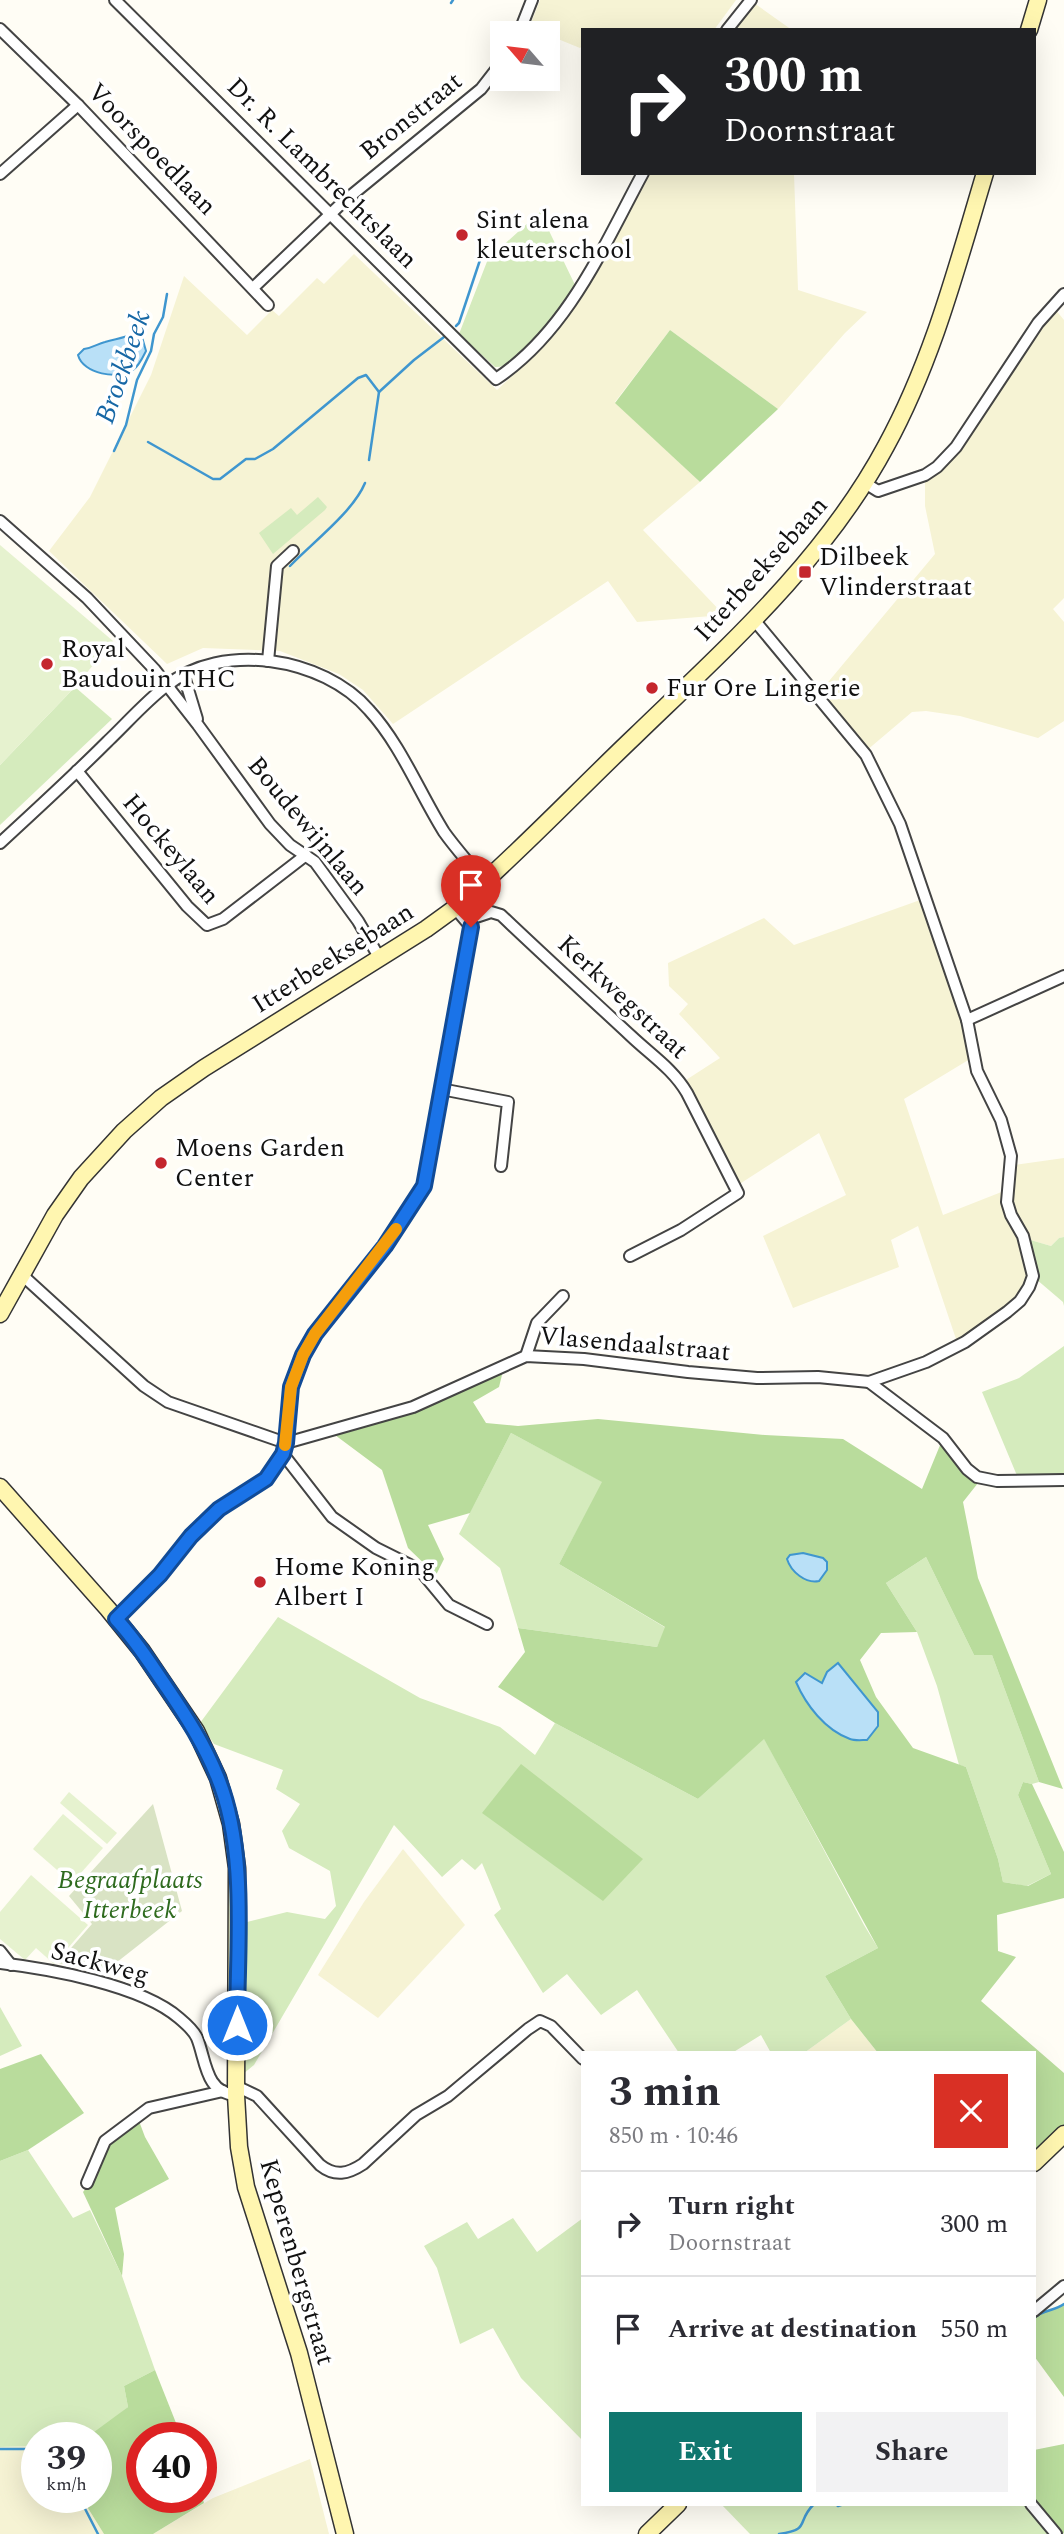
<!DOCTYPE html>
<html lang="en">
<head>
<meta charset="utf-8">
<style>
	:root { --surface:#fff; --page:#f2f2f3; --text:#2b2b33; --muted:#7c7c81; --line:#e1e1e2; --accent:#0f766e }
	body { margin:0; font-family:Spectral,serif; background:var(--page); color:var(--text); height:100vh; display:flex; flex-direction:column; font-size:26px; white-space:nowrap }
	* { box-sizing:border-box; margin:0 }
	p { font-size:23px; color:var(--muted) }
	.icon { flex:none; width:38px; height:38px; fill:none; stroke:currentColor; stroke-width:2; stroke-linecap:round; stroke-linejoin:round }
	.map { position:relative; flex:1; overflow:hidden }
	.drawer { position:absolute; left:581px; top:2051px; width:455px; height:455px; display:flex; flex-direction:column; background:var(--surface); border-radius:0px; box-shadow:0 7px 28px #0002 }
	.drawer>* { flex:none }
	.top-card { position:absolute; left:581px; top:28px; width:455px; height:147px; border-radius:0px; box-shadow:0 7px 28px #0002; background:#202124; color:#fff; overflow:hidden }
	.needle { width:46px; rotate:298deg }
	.fabs { position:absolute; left:490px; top:21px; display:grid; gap:14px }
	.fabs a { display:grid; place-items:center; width:70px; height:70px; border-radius:0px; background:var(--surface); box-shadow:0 7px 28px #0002; font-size:35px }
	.speed { position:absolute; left:21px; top:2422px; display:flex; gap:14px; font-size:35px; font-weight:700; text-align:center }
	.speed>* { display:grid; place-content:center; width:91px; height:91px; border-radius:50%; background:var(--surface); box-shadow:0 7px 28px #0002; line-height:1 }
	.speed small { font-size:18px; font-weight:400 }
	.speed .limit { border:10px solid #d22; background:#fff; color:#111 }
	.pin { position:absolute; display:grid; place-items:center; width:60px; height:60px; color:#fff; margin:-72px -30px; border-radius:50% 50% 50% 0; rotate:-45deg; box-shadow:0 0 7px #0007 }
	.pin .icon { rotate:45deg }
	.me { position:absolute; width:77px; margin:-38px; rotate:0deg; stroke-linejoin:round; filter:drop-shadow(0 0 5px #0008) }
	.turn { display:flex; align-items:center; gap:24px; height:147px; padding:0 28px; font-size:32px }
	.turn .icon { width:91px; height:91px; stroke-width:2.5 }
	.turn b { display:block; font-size:49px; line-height:60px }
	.round { display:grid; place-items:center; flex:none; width:74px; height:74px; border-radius:0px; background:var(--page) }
	.overview { display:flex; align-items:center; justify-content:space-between; height:119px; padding:0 28px }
	h1 { font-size:42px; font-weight:700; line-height:52px }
	.primary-button { display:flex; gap:14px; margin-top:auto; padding:14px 28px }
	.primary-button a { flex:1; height:80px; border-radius:0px; background:var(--accent); color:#fff; font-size:28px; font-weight:700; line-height:80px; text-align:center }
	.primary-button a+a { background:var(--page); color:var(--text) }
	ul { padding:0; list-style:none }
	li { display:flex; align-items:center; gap:21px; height:105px; padding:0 28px; border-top:2px solid var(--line) }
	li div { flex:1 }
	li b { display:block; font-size:26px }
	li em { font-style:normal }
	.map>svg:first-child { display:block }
</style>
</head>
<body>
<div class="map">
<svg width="1064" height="2534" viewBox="0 0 1064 2534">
	<rect width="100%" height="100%" fill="#fffdf5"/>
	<g fill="#f6f3d4">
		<path d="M540,0H736L714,30H583V45L580,48L548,35V33L529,28Z"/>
		<path d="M754,3L792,30H734Z"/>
		<path d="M650,173H794L798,290L867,312L845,333L778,409L670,330L615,402L700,482L643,530L724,615L637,622L608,581L393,724L363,690L339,674L280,651L203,648L167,664L49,551L90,497L151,375L184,276L247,335L272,310L279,316L317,278L324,284L354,254L497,390L541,349L575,305Z"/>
		<path d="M1055,309L1064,320V598L1053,609L1064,622V721L1038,738L960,716L926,711L912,712L866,751L819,693L935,554L925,506V481L933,475Z"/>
		<path d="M923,899L964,1020L970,1059L904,1099L943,1215L1004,1191L1029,1275L1026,1285L1017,1298L957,1342L918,1226L891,1240L899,1267L793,1308L763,1236L846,1195L819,1133L738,1185L686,1080L720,1058L679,1014L688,1004L669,986L668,963L764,918L794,945Z"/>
		<path d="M1064,1158V1237L1059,1238L1051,1246L1027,1239L1010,1207L1015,1165Z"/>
		<path d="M403,1849L465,1925L378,2018L318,1975L364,1902Z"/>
		<path d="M851,2019L878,2053H804Z"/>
		<path d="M37,2446V2497H81L104,2534H0V2447Z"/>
		<path d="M310,2459L329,2534H153L213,2498Z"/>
	</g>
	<g fill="#d5ebbd">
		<path d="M540,212L576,287C561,308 522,369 495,367L459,334L488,259Z"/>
		<path d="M318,497L327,507L325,510L273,554L259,533L291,508L297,515Z"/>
		<path d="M75,687L112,719L0,825V765Z"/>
		<path d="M1064,1237V1306L1063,1302L1036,1279L1027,1239L1051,1246L1059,1238Z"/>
		<path d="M1064,1346V1476L1018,1478L982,1392L1019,1378Z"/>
		<path d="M511,1433L603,1482L559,1564L666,1628L657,1647L518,1628L500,1568L459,1534Z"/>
		<path d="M926,1557L974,1655H992L1039,1782L1032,1784L1023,1782L1018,1795L1051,1874L1027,1886L1003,1882L998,1859L966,1767L959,1765L937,1686L917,1632L886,1583Z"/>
		<path d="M278,1617L420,1698L500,1727L535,1755L555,1723L698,1799L764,1738L864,1925L878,1948L825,1976L851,2019L804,2053H771L761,2035L732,2053H679L637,1990L601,2015L567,1974L543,1993L494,1915L501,1909L482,1863L475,1870L462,1859L442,1877L394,1825L254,2065L243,2074L247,1922L287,1912L325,1919L336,1906L330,1871L289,1848L282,1831L300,1804L276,1789L283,1770L214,1744L200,1723Z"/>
		<path d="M0,2007L22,2046L0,2056Z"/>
		<path d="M28,2150L73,2218L90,2210L122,2276L155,2370L124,2386L128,2407L91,2437L37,2438V2446L0,2447V2161Z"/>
		<path d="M513,2218L537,2252L583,2218V2441L521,2378L493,2328L460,2344L437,2268L424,2246L467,2222L478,2239Z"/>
		<path d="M721,2504H1024L1048,2534H750Z"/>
	</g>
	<g fill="#b9dc9c" fill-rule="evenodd">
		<path d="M670,330L778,409L700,482L615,403Z"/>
		<path d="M503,1371L499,1387L473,1402L486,1423L518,1426L598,1419L765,1435L843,1439L922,1489L943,1438L978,1483L963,1502L978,1578L1063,1789L1039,1782L992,1655H974L926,1557L886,1583L917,1632L881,1633L860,1660L876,1697L913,1748L966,1767L998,1859L1003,1882L1028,1886L1051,1874L1018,1795L1023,1782L1032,1784L1064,1852V1898L997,1915L998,1951L1016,1957L981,2001L1064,2073V2128L1034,2156V2053H878L851,2019L825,1976L878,1948L764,1739L698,1799L555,1723L498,1687L525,1652L518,1628L657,1647L665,1627L559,1564L602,1482L511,1433L470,1513L428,1525L444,1559L436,1575L408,1548L382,1470L335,1435L431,1406ZM838,1663L878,1712L796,1682L822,1683Z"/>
		<path d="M521,1764L643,1859L603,1901L482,1813Z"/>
		<path d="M41,2054L84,2113L28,2150L0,2161V2069Z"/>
		<path d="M139,2121L145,2137L169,2179L115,2208L124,2254L122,2276L83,2192L100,2170L109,2146Z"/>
		<path d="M1064,2304V2397L1034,2356V2318C1042,2310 1055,2311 1064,2304Z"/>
		<path d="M155,2370L182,2438H142V2497H201V2493L204,2503L153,2534H104L81,2497H96V2438H86L128,2407L124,2386Z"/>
		<path d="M1064,2444V2534L1034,2501V2450Z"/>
	</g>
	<path fill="#d9e3c4" d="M153,1804L182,1911L112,1966L117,1975L58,1963L92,1924L69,1896Z"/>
	<g fill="#e6f2cf">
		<path d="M0,545L113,641L75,687L0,765Z"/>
		<path d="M69,1792L117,1833L107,1844L60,1803Z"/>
		<path d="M63,1814L103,1848L72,1883L33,1849Z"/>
		<path d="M31,1875L88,1925L54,1964L36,1948L25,1960L0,1939V1912Z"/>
	</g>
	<g fill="#b9e0f7" stroke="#3f96cf" stroke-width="2">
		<path d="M133,334L142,337L146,351C143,357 139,366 133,370C118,380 83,374 78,355L84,349C93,348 97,344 105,342C115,339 124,338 133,334Z"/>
		<path d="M803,1553L823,1558L827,1562V1570L819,1581C806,1584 791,1572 787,1559L790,1555Z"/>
		<path d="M838,1663L878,1712V1726L867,1740C862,1740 855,1741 850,1739C825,1730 806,1705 796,1682L805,1673L822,1683L827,1672Z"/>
	</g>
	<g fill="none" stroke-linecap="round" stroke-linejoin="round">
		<g stroke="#3f96cf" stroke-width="2.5">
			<path d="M451,3L453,0"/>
			<path d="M456,326L459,323L481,257"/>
			<path d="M148,442L213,479H220L246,459H255L273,449L358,378L366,375L379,392"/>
			<path d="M114,451L126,425L137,380L151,351L154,334L163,317L167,294"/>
			<path d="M369,460L379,392L414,360L444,337"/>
			<path d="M290,566C312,543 353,512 365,483"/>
			<path d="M1034,2318C1042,2310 1055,2311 1064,2304"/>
			<path d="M0,2449H37"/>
			<path d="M79,2497L98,2534"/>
			<path d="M836,2504L838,2506L844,2504"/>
			<path d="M779,2534C812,2529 795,2523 814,2504"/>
		</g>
		<defs>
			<g id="street">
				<path d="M115,0L496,379C568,331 603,247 643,173"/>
				<path d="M0,29L78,105L268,305"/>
				<path d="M727,30L751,0"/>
				<path d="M519,33L532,0"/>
				<path d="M0,174L78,105"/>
				<path d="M253,288L342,203L481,89L502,62"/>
				<path d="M865,483L878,491L925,475L937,467L956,447L1038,323L1064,294"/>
				<path d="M0,521L87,598L155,670L198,725L270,824L290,845L315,862L358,921L379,957"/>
				<path d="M268,661L277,566L293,551"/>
				<path d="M184,676L197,719"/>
				<path d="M77,771L187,906L207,925L223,919L306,855"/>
				<path d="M0,843C36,810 73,776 108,741C127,723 145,702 166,686C222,641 323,657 369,710C401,745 419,792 444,832C456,849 471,865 484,882"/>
				<path d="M467,920L491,912L501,915C544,956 588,996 631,1036C651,1055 673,1069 687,1093L738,1193L681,1230L630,1256"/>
				<path d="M967,1020L1064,976"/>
				<path d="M441,1089L508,1102L501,1166"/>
				<path d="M21,1274L144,1386L168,1402L286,1443L413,1407L526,1356L584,1359L688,1372L757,1378L818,1377L869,1382L926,1362L965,1342L1007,1312L1020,1301L1029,1287L1033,1276L1023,1236L1011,1215L1007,1202L1011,1156L1001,1120L977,1071L967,1020L900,824L866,755L755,621"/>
				<path d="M526,1356L537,1323L563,1296"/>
				<path d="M869,1382L943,1438L967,1469L977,1477L997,1481L1064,1480"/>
				<path d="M283,1454L332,1517L376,1548L420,1570L449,1605L487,1624"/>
				<path d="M116,1619L161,1575L191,1537L219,1509L266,1478L283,1454L286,1443L291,1387L303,1355L315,1334L385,1246L424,1186L471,927L455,908"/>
				<path d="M0,1951L11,1965"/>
				<path d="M0,1963C50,1969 141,1985 179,2018C185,2023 194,2031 197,2038C206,2060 205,2093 236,2095"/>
				<path d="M236,2086L257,2096L320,2165C335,2177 348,2174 363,2164L416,2115L448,2096L528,2029L540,2021L551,2026L583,2059"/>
				<path d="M87,2183L105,2141L149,2108L223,2091"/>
				<path d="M1034,2311L1064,2286"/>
				<path d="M1031,2504L1056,2534"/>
			</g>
			<g id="secondary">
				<path d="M1029,30L1038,0"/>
				<path d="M0,1314L55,1215L81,1178L124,1131L161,1098L204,1068L426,929L455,908C518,854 575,793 635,736C727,647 825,560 886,446C933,360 957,266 985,173"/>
				<path d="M0,1487L108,1609L142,1651L196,1731L218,1778L231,1824L237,1868L236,2095L239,2147L246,2187L299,2353L345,2534"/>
				<path d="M1034,2163L1064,2134"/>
				<path d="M647,2534L678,2504"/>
			</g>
		</defs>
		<use href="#street" stroke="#444" stroke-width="14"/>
		<use href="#secondary" stroke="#333" stroke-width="19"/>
		<use href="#street" stroke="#fff" stroke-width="10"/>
		<use href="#secondary" stroke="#fff6b0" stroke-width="16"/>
	</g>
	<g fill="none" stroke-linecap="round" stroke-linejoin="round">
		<defs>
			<path id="route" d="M237,2025C237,1946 248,1850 217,1776C204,1744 186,1716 167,1688C151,1665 136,1640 116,1619L160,1575L191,1536L219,1509L266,1479L283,1454L286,1443L291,1387L303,1355L315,1334L385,1246L424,1186L471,927"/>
		</defs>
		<use href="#route" stroke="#114b97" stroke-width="18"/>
		<use href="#route" stroke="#1a73e8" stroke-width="12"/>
		<path stroke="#f59e0b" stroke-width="12" d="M285,1445L291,1387L303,1355L315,1334L396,1229"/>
	</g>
	<g fill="#c4262e" stroke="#fff" stroke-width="2.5">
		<circle cx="462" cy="235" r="7"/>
		<rect x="798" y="565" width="14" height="14" rx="3.5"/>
		<circle cx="47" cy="664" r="7"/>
		<circle cx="652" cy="688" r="7"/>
		<circle cx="161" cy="1163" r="7"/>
		<circle cx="260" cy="1582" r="7"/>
	</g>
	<g text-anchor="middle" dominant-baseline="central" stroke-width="7" stroke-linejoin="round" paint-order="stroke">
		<g font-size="26" fill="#111" stroke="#fff">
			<text transform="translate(411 116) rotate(-39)">Bronstraat</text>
			<text transform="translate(152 149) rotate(46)">Voorspoedlaan</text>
			<text transform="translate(322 173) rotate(45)">Dr. R. Lambrechtslaan</text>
			<text transform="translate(761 569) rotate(-48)">Itterbeeksebaan</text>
			<text transform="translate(308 826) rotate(50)">Boudewijnlaan</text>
			<text transform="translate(171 849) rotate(50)">Hockeylaan</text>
			<text transform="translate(333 958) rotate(-32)">Itterbeeksebaan</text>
			<text transform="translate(623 997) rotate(43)">Kerkwegstraat</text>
			<text transform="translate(635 1344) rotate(5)">Vlasendaalstraat</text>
			<text transform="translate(100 1963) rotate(15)">Sackweg</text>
			<text transform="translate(297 2262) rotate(74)">Keperenbergstraat</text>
		</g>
		<g font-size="26" fill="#111" stroke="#fff" text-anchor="start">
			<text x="476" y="220">Sint alena<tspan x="476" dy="30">kleuterschool</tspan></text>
			<text x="819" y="557">Dilbeek<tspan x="819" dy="30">Vlinderstraat</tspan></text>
			<text x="61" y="649">Royal<tspan x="61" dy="30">Baudouin THC</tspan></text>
			<text x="666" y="688">Fur Ore Lingerie</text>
			<text x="175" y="1148">Moens Garden<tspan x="175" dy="30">Center</tspan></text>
			<text x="274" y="1567">Home Koning<tspan x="274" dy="30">Albert I</tspan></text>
		</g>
		<g font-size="26" font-style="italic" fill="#2f6b1f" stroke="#fff">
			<text x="130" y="1880">Begraafplaats<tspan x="130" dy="30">Itterbeek</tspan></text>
		</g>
		<g font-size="28" font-style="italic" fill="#1768a6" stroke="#fff">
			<text transform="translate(123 367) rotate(-71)">Broekbeek</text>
		</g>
	</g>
</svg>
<div class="fabs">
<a><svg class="needle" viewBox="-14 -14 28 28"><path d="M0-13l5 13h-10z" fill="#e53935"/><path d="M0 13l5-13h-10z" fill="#7c7c81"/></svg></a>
</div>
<div class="speed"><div>39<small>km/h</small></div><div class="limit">40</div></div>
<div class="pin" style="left:471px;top:927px;background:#d93025"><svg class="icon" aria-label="arrive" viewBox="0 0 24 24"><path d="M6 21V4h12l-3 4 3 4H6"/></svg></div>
<svg class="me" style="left:237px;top:2025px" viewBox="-20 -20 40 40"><circle r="17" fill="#1a73e8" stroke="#fff" stroke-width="3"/><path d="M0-11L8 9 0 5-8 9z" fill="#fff"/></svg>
<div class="top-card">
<div class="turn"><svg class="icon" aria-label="right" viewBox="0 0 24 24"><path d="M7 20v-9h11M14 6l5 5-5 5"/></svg><div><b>300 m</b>Doornstraat</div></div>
</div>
<section class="drawer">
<div class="overview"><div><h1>3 min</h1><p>850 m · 10:46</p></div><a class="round" style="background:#d93025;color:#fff"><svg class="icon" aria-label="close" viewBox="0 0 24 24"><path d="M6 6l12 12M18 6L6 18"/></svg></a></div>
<ul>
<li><svg class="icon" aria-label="right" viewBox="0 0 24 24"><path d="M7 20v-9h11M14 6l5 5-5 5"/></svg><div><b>Turn right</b><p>Doornstraat</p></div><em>300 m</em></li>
<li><svg class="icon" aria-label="arrive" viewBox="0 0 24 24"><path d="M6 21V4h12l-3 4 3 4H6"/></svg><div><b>Arrive at destination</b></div><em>550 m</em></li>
</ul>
<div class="primary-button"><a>Exit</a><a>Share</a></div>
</section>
</div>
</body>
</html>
